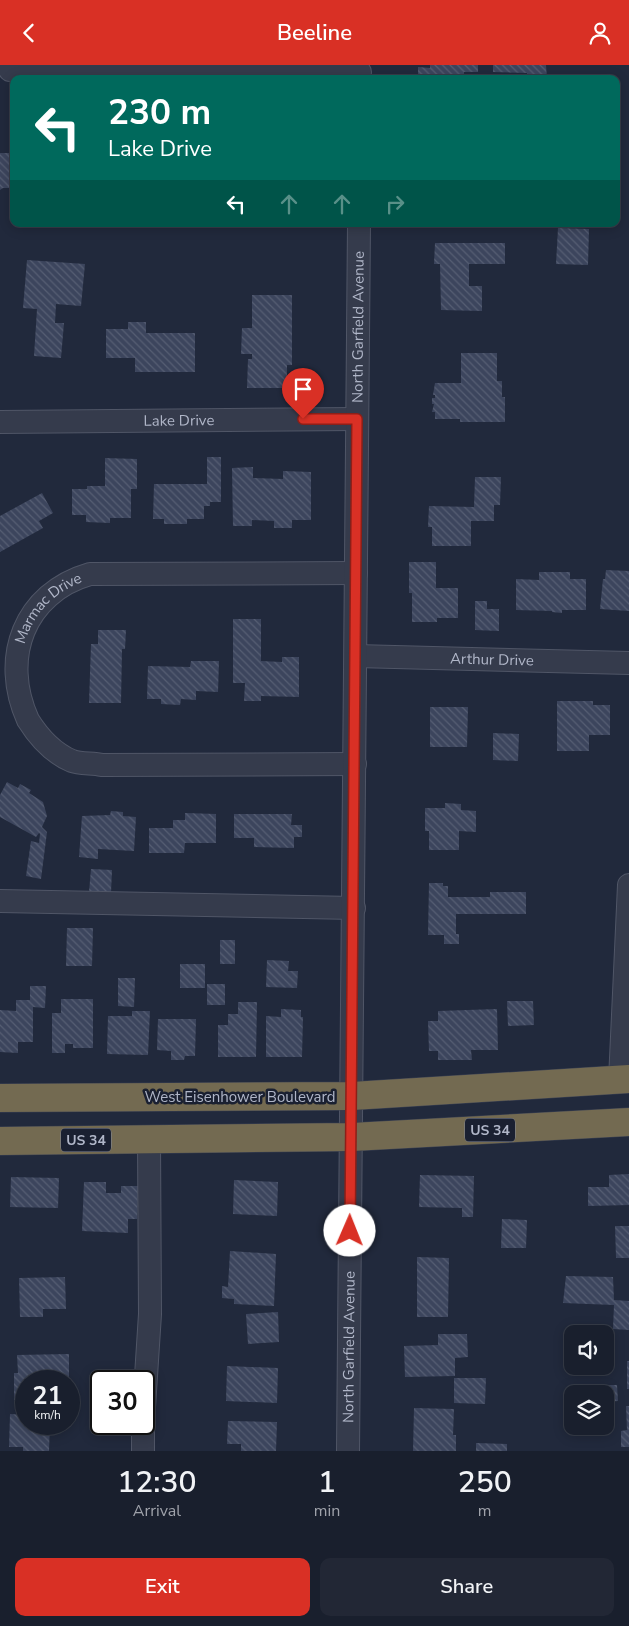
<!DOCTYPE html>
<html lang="en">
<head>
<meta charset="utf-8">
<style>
	:root { --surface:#191f2d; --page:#222735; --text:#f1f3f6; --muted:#9fa2aa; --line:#373d49; --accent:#d93025 }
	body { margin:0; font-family:"Nunito Sans",sans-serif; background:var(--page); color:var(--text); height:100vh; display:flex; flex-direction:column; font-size:19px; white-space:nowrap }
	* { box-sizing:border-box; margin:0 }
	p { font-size:16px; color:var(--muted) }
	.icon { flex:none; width:28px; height:28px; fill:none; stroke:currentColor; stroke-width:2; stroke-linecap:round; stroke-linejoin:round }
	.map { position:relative; height:1386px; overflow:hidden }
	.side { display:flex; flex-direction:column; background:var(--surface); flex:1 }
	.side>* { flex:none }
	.banner { position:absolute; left:10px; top:10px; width:610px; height:152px; border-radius:10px; box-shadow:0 2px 12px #0003,0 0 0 1px var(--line); background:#00695c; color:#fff; overflow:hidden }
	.fabs { position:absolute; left:564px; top:1260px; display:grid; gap:10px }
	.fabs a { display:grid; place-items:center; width:50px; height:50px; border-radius:10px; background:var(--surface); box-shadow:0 2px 12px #0003,0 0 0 1px var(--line); font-size:25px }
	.speed { position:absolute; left:15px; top:1305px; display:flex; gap:10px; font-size:25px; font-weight:700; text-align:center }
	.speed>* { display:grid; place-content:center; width:65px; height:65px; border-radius:50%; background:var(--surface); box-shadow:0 2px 12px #0003,0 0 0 1px var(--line); line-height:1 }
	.speed small { font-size:12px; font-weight:400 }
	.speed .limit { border:2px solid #111; border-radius:8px; background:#fff; color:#111 }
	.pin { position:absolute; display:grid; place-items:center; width:42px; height:42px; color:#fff; margin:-51px -21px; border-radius:50% 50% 50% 0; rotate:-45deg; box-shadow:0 0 5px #0007 }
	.pin .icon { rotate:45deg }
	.me { position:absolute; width:55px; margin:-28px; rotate:1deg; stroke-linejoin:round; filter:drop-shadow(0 0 4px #0008) }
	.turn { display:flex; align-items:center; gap:18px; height:105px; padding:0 15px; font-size:22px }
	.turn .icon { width:65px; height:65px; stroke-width:2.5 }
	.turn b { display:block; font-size:35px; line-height:42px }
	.lanes { display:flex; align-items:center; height:48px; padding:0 15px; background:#0003; justify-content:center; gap:25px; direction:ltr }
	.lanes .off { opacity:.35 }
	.eta { display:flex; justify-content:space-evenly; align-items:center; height:85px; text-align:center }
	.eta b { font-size:30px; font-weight:600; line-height:35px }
	.cta { display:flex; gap:10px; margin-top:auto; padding:10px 15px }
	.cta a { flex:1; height:58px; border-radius:10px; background:var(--accent); color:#fff; font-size:20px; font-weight:600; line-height:58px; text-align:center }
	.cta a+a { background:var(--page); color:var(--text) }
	header { display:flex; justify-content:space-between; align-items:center; height:65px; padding:0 15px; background:var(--accent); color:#fff; font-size:22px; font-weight:600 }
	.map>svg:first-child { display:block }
</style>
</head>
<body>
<header><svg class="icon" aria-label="back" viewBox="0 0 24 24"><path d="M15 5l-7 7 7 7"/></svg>Beeline<svg class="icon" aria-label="person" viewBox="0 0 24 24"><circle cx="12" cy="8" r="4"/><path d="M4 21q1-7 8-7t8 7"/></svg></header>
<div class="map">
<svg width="629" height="1386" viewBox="0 0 629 1386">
	<defs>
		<pattern id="building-back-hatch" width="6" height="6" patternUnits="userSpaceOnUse" patternTransform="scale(1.25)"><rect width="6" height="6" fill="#3c455d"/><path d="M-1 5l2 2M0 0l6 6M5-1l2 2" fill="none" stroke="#565e73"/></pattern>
	</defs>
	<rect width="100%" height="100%" fill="#21293c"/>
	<g fill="url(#building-back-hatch)">
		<path d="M430,0H478V7H464V14H418V2L430,3Z"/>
		<path d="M493,0H546L547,14H528L527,8L493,7Z"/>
		<path d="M0,88H14V123H3L0,125Z"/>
		<path d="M558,163L589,164L588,200L556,199Z"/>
		<path d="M435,178H505V199H469V221H482V246L441,245L440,199H434Z"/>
		<path d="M27,195L85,199L81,241L56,239L55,258H64L61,293L34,291L37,244L23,243Z"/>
		<path d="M252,230H292V300H287V323H247L248,294H252V289H241L242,263H252Z"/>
		<path d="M128,257H146V268H195V307H135V293H106V264H128Z"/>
		<path d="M461,288H497V316H502V332H505V357H460V354H435V347H432L434,339H432V333H435V330H433L435,318H461Z"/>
		<path d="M207,392H221V437H210V441H204V454H187V459H164V454H153L154,419H207Z"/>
		<path d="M105,393L137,394V424H131V453H110V458L86,457V450H72V424H87V421H105Z"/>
		<path d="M253,402V413L283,414V406L311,407V455H292V463H274V456L252,455V461H233L232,403Z"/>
		<path d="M475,412H501L500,440H494V456H471V481H432V462H428L429,441L474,442Z"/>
		<path d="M42,428L53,448L39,456L43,463L0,487V451Z"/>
		<path d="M409,497H436V523H458V553H437V557H412V528H409Z"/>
		<path d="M606,505L629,506V546L600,544L603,514H605Z"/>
		<path d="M539,507H570V514H586V545H562V548L552,547V546L516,545V514L539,515Z"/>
		<path d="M475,536H487V544H499V566L475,565Z"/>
		<path d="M233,554H261V596L282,597V592H299V632L261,631V636H244L245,618H233Z"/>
		<path d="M98,565H126L125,584H122L121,638H89L91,579H98Z"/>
		<path d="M191,596H219L218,627L196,626V635L181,634L180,640L161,639V634H147L148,601L190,602Z"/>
		<path d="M557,636H593V640H610V670H589V686H557Z"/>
		<path d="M430,642H468L467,682H430Z"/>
		<path d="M493,668L519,669L518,696L493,695Z"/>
		<path d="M7,717L18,723L20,719L31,725L29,728L43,737L47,751L42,762L47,767L41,814L26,811L31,776L39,778L40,769L39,768L36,772L0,752V730Z"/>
		<path d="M445,738L461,739V745L476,746V767L459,766V785H429V766H425V743H445Z"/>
		<path d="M111,746L123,747V751L136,752L134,786L98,784V794L79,792L82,751L110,750Z"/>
		<path d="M185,748L216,749V778H185L184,788H149V763H173V755H185Z"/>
		<path d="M234,749H292L291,760H302V772H294V783L254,782V773H234Z"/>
		<path d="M91,804L112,805L111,828L89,827Z"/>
		<path d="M429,818H443V821H448V832H490V827H526V849H456V869H459V879H444V870H428Z"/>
		<path d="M67,863H93L92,901H66Z"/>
		<rect x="220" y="875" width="15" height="24"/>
		<path d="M267,895L289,896L288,906H298L297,923L266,922Z"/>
		<rect x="180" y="899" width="25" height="24"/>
		<path d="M118,913H135L134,942L118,941Z"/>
		<rect x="207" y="919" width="18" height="21"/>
		<path d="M30,921H46L45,943L33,942V977H18V988L0,987V945L16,946V935H30Z"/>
		<path d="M61,934H93V983H73V979H65V988H52V948H61Z"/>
		<path d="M507,936H533L534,960L508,961Z"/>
		<path d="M238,937H257L256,992H218V960H228V949H238Z"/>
		<path d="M281,944L301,945V952H303L302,992H266V951L281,952Z"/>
		<path d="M497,944L498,985H471L472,995H438V986H429L428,956H438V946Z"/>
		<path d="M132,946H150L148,990L107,989L108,951H132Z"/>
		<path d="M158,954H196L195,991H185L184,995H171V986L157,985Z"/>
		<path d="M629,1109V1140L588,1141V1122H609V1110Z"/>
		<path d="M420,1110L474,1111L473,1152H462V1143L419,1142Z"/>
		<path d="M11,1112L59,1113L58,1143L10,1142Z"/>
		<path d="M234,1115L278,1117L277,1151L233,1149Z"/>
		<path d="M84,1117H106V1128H121V1121H138L137,1154H128V1168L82,1166Z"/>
		<path d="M502,1154L527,1155L526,1183H501Z"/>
		<path d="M615,1161H629V1193H616Z"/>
		<path d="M230,1186L276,1189L274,1241L234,1239V1234L222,1233V1221L228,1222Z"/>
		<path d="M417,1192L449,1193L448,1252H417Z"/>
		<path d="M566,1211L613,1212L614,1235L629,1236V1265L613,1264L614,1240L563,1238Z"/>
		<path d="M65,1212L66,1244H43V1252H20L19,1213Z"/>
		<path d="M278,1247L279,1277L248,1279L246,1249Z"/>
		<path d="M438,1269H467L468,1292L455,1293V1311L405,1312L404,1281L438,1280Z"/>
		<path d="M69,1289V1316H26V1334L14,1335V1308H18L17,1290Z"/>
		<rect x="627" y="1296" width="2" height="28"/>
		<path d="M227,1301L278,1303L277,1338L226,1336Z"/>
		<path d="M454,1313H486L485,1339L454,1338Z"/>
		<path d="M592,1320H617L618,1336L605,1337V1329H593Z"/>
		<rect x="89" y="1322" width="12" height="22"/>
		<path d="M626,1341H629V1382H621V1366L627,1365Z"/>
		<path d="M414,1343L454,1344L453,1370H456V1386H413Z"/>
		<path d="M10,1349L26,1350V1359H50L49,1386H23V1382H9Z"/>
		<path d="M228,1356L277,1357L276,1386H241V1379H227Z"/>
		<path d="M476,1378L507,1379V1386H476Z"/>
	</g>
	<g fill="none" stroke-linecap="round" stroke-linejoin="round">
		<defs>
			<g id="minor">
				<path d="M10,0V5L360,7"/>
				<path id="s1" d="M0,357L357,354"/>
				<path id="s2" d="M356,591L629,598"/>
				<path id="s3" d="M355,699L102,700C93,698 80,699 72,696C53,688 38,671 28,655C0,593 24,528 90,509L356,508"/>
				<path d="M0,836L354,843"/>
				<path d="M620,1015L629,820"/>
				<path d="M144,1342L150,1249L149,1075"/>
				<path d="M143,1386V1359"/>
				<path id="s4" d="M348,1386L359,159"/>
			</g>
			<g id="highway">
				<path d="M0,1033L352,1031L629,1014"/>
				<path d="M0,1076L352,1072L629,1057"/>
			</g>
		</defs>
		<use href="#minor" stroke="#505667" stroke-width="24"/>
		<use href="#highway" stroke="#3d4354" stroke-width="29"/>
		<use href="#minor" stroke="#353b4c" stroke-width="22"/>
		<use href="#highway" stroke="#736a51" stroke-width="28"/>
	</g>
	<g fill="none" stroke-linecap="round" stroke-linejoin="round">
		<defs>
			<path id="route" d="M303,354H357L350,1166"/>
		</defs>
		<use href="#route" stroke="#8d1f18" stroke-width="12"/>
		<use href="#route" stroke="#d93025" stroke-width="9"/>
	</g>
	<g text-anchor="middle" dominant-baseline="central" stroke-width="5" stroke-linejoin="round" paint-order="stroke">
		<g fill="#1a2031" stroke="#83899b" stroke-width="1">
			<rect x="465" y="1053.5" width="50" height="23" rx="4"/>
			<rect x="61" y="1063.5" width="50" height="23" rx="4"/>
		</g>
		<g font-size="14" font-weight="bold" fill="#b0b6c8">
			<text x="490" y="1065">US 34</text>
			<text x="86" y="1075">US 34</text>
		</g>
		<g font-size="15" fill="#b0b6c8" stroke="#1a2031">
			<text stroke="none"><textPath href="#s4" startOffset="1124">North Garfield Avenue</textPath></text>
			<text stroke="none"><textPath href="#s1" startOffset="179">Lake Drive</textPath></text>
			<text stroke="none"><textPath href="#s3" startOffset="470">Marmac Drive</textPath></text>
			<text stroke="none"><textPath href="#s2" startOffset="136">Arthur Drive</textPath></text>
			<text x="240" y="1032">West Eisenhower Boulevard</text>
			<text stroke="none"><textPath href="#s4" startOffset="104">North Garfield Avenue</textPath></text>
		</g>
	</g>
</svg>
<div class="fabs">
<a><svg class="icon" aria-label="sound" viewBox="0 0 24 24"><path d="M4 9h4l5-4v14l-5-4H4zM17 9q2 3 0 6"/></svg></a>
<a><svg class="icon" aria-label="layers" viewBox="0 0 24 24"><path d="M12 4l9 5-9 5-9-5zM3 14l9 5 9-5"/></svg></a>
</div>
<div class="speed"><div>21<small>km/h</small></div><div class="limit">30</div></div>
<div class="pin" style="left:303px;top:354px;background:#d93025"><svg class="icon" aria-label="arrive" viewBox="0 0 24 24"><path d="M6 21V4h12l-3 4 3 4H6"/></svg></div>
<svg class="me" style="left:350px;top:1166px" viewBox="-20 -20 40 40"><circle r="19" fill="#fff"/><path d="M0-13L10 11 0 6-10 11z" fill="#d93025"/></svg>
<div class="banner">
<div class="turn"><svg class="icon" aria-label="left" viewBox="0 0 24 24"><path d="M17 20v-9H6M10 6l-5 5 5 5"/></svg><div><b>230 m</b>Lake Drive</div></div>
<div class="lanes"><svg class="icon" aria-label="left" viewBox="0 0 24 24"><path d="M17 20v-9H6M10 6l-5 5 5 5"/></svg><svg class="icon off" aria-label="ahead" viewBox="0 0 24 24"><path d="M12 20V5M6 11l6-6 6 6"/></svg><svg class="icon off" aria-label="ahead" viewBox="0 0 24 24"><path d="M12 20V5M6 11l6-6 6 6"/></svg><svg class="icon off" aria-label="right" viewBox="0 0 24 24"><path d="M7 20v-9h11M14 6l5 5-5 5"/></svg></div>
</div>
</div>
<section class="side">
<div class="eta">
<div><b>12:30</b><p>Arrival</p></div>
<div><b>1</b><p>min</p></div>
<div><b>250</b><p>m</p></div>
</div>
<div class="cta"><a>Exit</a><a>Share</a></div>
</section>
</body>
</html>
